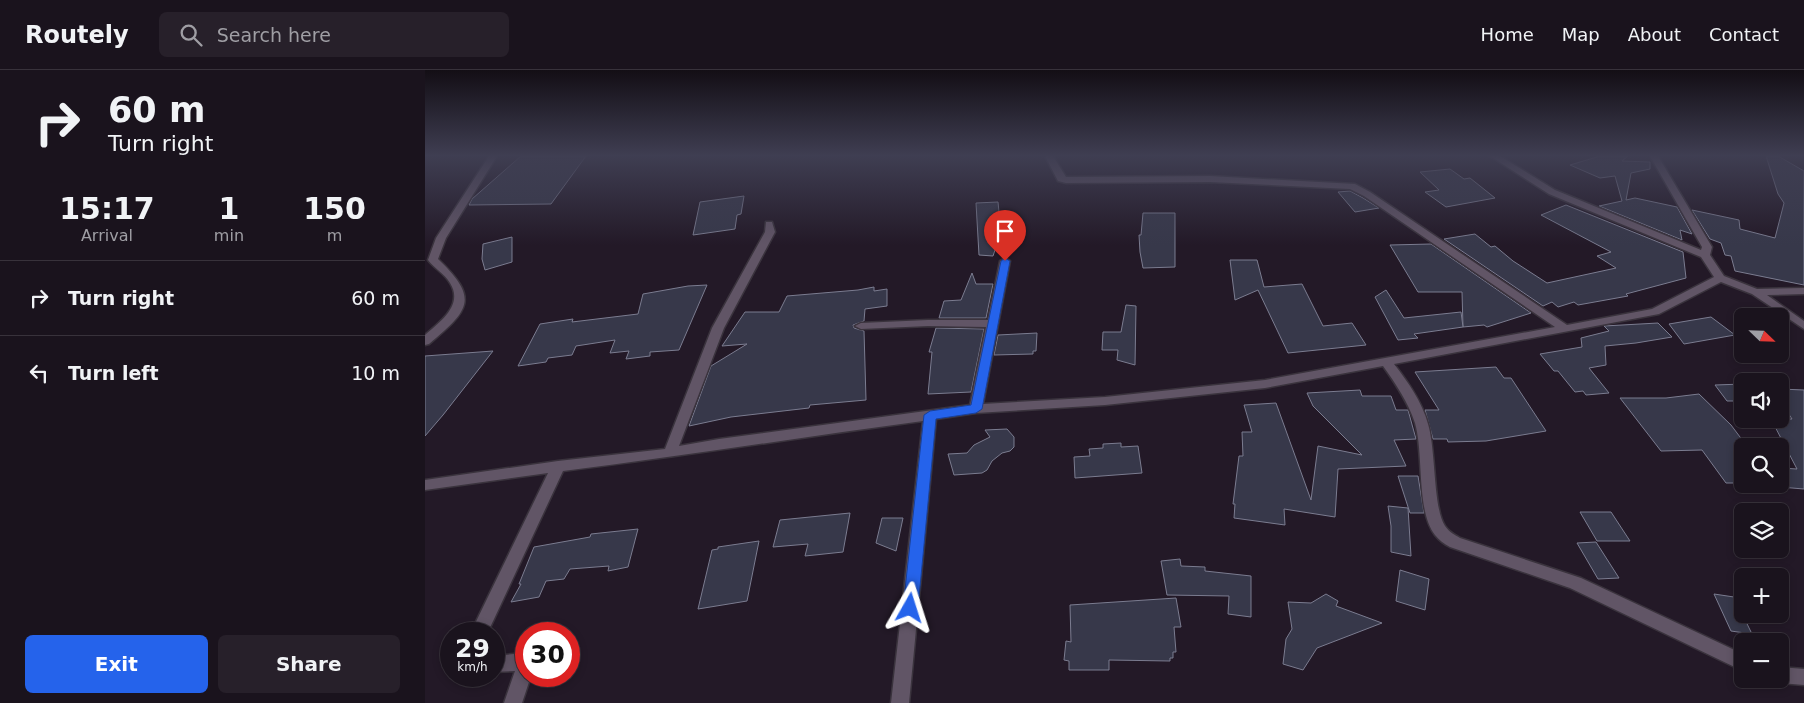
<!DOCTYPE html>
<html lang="en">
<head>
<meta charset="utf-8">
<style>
	:root { --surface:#1a131d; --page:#27202a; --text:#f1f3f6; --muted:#9f9ea4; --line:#38323b; --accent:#2563eb }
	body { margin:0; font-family:"DejaVu Sans",sans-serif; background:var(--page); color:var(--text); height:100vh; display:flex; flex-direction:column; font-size:19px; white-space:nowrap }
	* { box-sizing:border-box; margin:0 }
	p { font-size:16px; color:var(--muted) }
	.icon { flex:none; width:28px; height:28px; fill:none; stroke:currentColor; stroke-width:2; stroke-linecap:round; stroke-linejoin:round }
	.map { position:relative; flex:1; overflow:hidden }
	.side { display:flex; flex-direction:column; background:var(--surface); width:425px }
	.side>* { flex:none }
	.banner { background:#1a131d; color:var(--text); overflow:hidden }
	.needle { width:32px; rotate:113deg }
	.buttons { position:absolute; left:1309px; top:238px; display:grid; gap:10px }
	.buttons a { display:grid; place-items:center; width:55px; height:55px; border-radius:8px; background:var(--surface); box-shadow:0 2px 8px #0003,0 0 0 1px var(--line); font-size:25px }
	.speed { position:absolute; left:15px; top:552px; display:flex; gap:10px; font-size:25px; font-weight:700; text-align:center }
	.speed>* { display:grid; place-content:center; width:65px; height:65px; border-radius:50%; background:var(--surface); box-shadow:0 2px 8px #0003,0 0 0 1px var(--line); line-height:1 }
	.speed small { font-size:12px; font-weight:400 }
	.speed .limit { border:8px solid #d22; background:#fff; color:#111 }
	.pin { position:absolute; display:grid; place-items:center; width:42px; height:42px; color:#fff; margin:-51px -21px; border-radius:50% 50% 50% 0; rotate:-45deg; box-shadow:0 0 5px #0007 }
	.pin .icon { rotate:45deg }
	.me { position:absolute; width:55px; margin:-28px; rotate:6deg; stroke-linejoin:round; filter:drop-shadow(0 0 4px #0008) }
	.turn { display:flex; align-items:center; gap:18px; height:105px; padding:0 25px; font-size:22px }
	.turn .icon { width:65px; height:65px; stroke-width:2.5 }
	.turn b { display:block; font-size:35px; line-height:42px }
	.eta { display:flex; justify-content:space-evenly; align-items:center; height:85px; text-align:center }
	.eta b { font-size:30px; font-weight:700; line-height:35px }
	.cta { display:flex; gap:10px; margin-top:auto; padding:10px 25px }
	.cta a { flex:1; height:58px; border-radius:8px; background:var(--accent); color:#fff; font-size:20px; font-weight:700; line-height:58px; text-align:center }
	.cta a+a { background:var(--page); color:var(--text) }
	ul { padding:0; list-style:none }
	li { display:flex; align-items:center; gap:15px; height:75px; padding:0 25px; border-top:1px solid var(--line) }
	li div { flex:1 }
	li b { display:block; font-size:19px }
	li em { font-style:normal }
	header { display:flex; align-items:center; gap:30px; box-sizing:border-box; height:70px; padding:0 25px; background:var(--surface); border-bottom:1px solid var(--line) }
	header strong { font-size:24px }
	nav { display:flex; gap:28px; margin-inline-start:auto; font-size:18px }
	.search { width:350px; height:45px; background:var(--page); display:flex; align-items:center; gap:12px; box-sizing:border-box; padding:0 18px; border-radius:8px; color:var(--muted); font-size:19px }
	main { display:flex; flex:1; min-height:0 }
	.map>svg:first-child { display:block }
</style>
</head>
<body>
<header>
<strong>Routely</strong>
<div class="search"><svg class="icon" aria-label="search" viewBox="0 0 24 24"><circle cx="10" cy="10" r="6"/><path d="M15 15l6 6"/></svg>Search here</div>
<nav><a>Home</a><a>Map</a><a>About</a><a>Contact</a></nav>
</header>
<main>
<section class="side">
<div class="banner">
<div class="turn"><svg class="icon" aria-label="right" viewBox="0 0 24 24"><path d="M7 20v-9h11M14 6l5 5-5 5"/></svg><div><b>60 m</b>Turn right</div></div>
</div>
<div class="eta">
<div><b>15:17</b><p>Arrival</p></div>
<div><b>1</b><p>min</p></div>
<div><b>150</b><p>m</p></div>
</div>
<ul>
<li><svg class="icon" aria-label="right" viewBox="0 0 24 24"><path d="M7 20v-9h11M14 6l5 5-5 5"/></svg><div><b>Turn right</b></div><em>60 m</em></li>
<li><svg class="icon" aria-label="left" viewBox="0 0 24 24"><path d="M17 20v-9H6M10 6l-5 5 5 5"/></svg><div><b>Turn left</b></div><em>10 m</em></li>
</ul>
<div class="cta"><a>Exit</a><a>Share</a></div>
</section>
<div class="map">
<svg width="1379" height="633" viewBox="0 0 1379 633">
	<rect width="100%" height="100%" fill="#231927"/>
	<g fill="#37384a" stroke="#7b7c90">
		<path d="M96,86H161L126,134L44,135L47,129Z"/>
		<path d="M1175,86H1203L1197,91L1225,92V99L1206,103L1201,130L1210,128L1252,137L1267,164L1255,160L1257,170L1174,136L1197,131L1190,106L1175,108L1145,95Z"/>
		<path d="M1341,86H1353L1379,101V215L1310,201L1306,186L1300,185L1296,173L1285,169L1267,140L1314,150L1315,159L1350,168L1359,133L1353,124Z"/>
		<path d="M1025,99L1039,109L1045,108L1070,128L1021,137L1000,122L1014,120L995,102Z"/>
		<path d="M925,121L938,128L954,138L930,142L913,122Z"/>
		<path d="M319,126L316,144L312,145L310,159L268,165L275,132Z"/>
		<path d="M573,132L576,162L568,186L554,185L551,133Z"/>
		<path d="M1141,135L1258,182L1261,208L1201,224L1203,226L1153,235L1149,232L1133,237L1127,232L1118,236L1019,169L1050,164L1066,177L1070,176L1088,191L1122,213L1191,198L1172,186L1186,182L1116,145Z"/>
		<path d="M718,143H750V197L718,198L715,182L714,165H716Z"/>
		<path d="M87,167V192L60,200L57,189L58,174Z"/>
		<path d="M1006,174L1106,243L1062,257L1059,255L1038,257L1037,222H993L965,175Z"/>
		<path d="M805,190H832L839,217L877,214L898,256L927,253L941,275L863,283L833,220L810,230Z"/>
		<path d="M547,203L551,214H568L561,248H514L519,231L536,230Z"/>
		<path d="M282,215L254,280L225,282V286L201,289L204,281L185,283L190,270L151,276L147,285L123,288L121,292L93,296L115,254L148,249L147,252L213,244L218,224L263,216Z"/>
		<path d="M449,217V221L462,219V236L440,239L439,251L428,255L429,258L439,261L441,330L385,335L384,338L306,347L264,356L286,296L322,274L297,276L320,242H354L362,226L433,220Z"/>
		<path d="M961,220L979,248L1036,242L1038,257L989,264L993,268L973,270L950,227Z"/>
		<path d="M701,235L711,236L710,295L692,290L693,280H677L678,262H696Z"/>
		<path d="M1286,247L1310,265L1259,274L1244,254Z"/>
		<path d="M1233,253L1247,267L1211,273L1180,276L1181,295L1164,298L1184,323L1161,325L1158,321L1150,322L1133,301H1129L1115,284L1157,277L1156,268L1184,261L1179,256Z"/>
		<path d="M511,258L559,259L546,322L503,324L507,282H504Z"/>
		<path d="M612,263L611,281H608V284L569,285L573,265Z"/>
		<path d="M68,281L18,345L0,366V286Z"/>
		<path d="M1071,297L1079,308H1086L1121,361L1061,371L1023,372L1022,369H1008L1000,340H1014L990,302Z"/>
		<path d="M1318,314V331H1302L1290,315Z"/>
		<path d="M1355,319L1379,320V419L1355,417V398L1372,399L1346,349H1367L1355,331Z"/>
		<path d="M935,320L937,326H966L971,340H983L991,369L969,370L981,396L913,399L910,447L859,439L860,455L809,448L810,434H808L814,386H818L817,362H827L819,335L851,333L886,430L893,376L937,385L888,336L882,323Z"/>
		<path d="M1274,324L1306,355L1318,371V413H1301L1277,380L1236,381L1195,328H1241Z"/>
		<path d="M582,359L589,367V377L585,381L577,383L567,391L562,400L557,403L529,405L523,384L542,383L549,375L565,367L560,360Z"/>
		<path d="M696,373V377L713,376L717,403L650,408L649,387L665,386L664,379L678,378V374Z"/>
		<path d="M973,406H993L999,443H985Z"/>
		<path d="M963,436L983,438L986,486L966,482V456Z"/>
		<path d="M1155,442H1186L1205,471H1172Z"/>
		<path d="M425,443L418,482L380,486L383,474L348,477L355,450Z"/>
		<path d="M457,448H478L471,481L451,473Z"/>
		<path d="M213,459L203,497L183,501L184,496L145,499L139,509L121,511L114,527L86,532L96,514H94L109,477L165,467L166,464Z"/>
		<path d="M334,471L322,531L273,539L287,480L293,479V477Z"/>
		<path d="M1171,472L1194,508L1173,509L1152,473Z"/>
		<path d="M755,489L756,496L780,497V501L826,506V547L803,544L804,526L742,525L736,491Z"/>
		<path d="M975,500L1004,509L1000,540L971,531Z"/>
		<path d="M901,524L913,531L911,536L957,553L892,578L878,600L858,594L861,569L867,559L863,532L886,533Z"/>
		<path d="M1289,524L1309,527L1327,564L1306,561Z"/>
		<path d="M751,528L756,557H749L751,582H748V588H745V591L684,590V600H644V591L639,590L641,571L646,572L645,535Z"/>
	</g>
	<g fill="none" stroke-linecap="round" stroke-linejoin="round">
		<defs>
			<g id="minor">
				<path d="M64,86H72L21,168L13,189C55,229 44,240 4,274L0,275V265C15,252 39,235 25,213C20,204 9,198 3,190L11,168Z"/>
				<path d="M620,86H628L641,107L785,106L930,114L945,122L1142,255L1227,239L1289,207L1276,187L1124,124L1065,86H1075L1130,120L1276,180L1277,177L1225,86H1233L1287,177L1285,185L1299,206L1332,219L1379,218V224L1342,225L1379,251V259L1327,224L1296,212L1234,244L969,294C983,312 997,332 1003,354C1011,380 1008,438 1020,456C1024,462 1030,465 1035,468L1156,508L1318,584V601L1145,518L1025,477C1019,474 1014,470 1010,465C991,441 999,384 990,353C983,332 971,314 958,296L840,318L680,335L551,343L511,349L484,633H466L498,351C378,367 258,386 138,401L62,564H45L123,403L0,420V410L133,391L240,379L287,258L340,162L341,152H347L350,162L299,258L254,376L294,369L545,335L561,257L503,256L436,259L430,256L436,253L503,250H563L575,191L580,188L585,191L558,334L680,327L840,310L1130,257L939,126L925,119L785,112L641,113L633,111Z"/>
				<path d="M89,584L101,588V606H106L97,633H79L90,601L69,602V586Z"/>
				<path d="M1355,597L1379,599V615L1355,613L1349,611L1348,609H1355Z"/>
			</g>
		</defs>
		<use href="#minor" stroke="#3a333d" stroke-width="3"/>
		<use href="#minor" fill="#615566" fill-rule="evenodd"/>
	</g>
	<linearGradient id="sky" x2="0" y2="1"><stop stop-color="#130e15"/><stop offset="0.49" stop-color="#3f3e52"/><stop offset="1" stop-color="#3f3e52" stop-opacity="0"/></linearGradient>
	<rect width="1379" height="175" fill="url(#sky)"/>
	<path fill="#2563eb" stroke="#184099" d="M580,188L585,191L557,339L551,343L511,349L493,538L491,543L485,545L480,543L478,538L499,345L505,341L546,335L576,191Z"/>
</svg>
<div class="buttons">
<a><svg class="needle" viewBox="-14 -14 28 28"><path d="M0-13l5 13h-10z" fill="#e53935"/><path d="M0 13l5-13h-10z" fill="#9f9ea4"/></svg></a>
<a><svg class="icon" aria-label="sound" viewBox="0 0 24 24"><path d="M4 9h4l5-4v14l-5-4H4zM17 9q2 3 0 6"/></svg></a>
<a><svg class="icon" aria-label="search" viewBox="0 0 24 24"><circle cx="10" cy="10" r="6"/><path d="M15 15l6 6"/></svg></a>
<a><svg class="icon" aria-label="layers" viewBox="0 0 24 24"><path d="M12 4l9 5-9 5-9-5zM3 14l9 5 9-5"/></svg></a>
<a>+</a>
<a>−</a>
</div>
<div class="speed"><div>29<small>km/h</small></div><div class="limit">30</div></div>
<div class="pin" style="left:580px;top:191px;background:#d93025"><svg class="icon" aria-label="arrive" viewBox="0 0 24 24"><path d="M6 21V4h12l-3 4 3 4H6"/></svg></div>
<svg class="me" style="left:485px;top:538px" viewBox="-20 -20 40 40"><path d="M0-17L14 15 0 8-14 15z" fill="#2563eb" stroke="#fff" stroke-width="4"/></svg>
</div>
</main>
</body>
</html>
